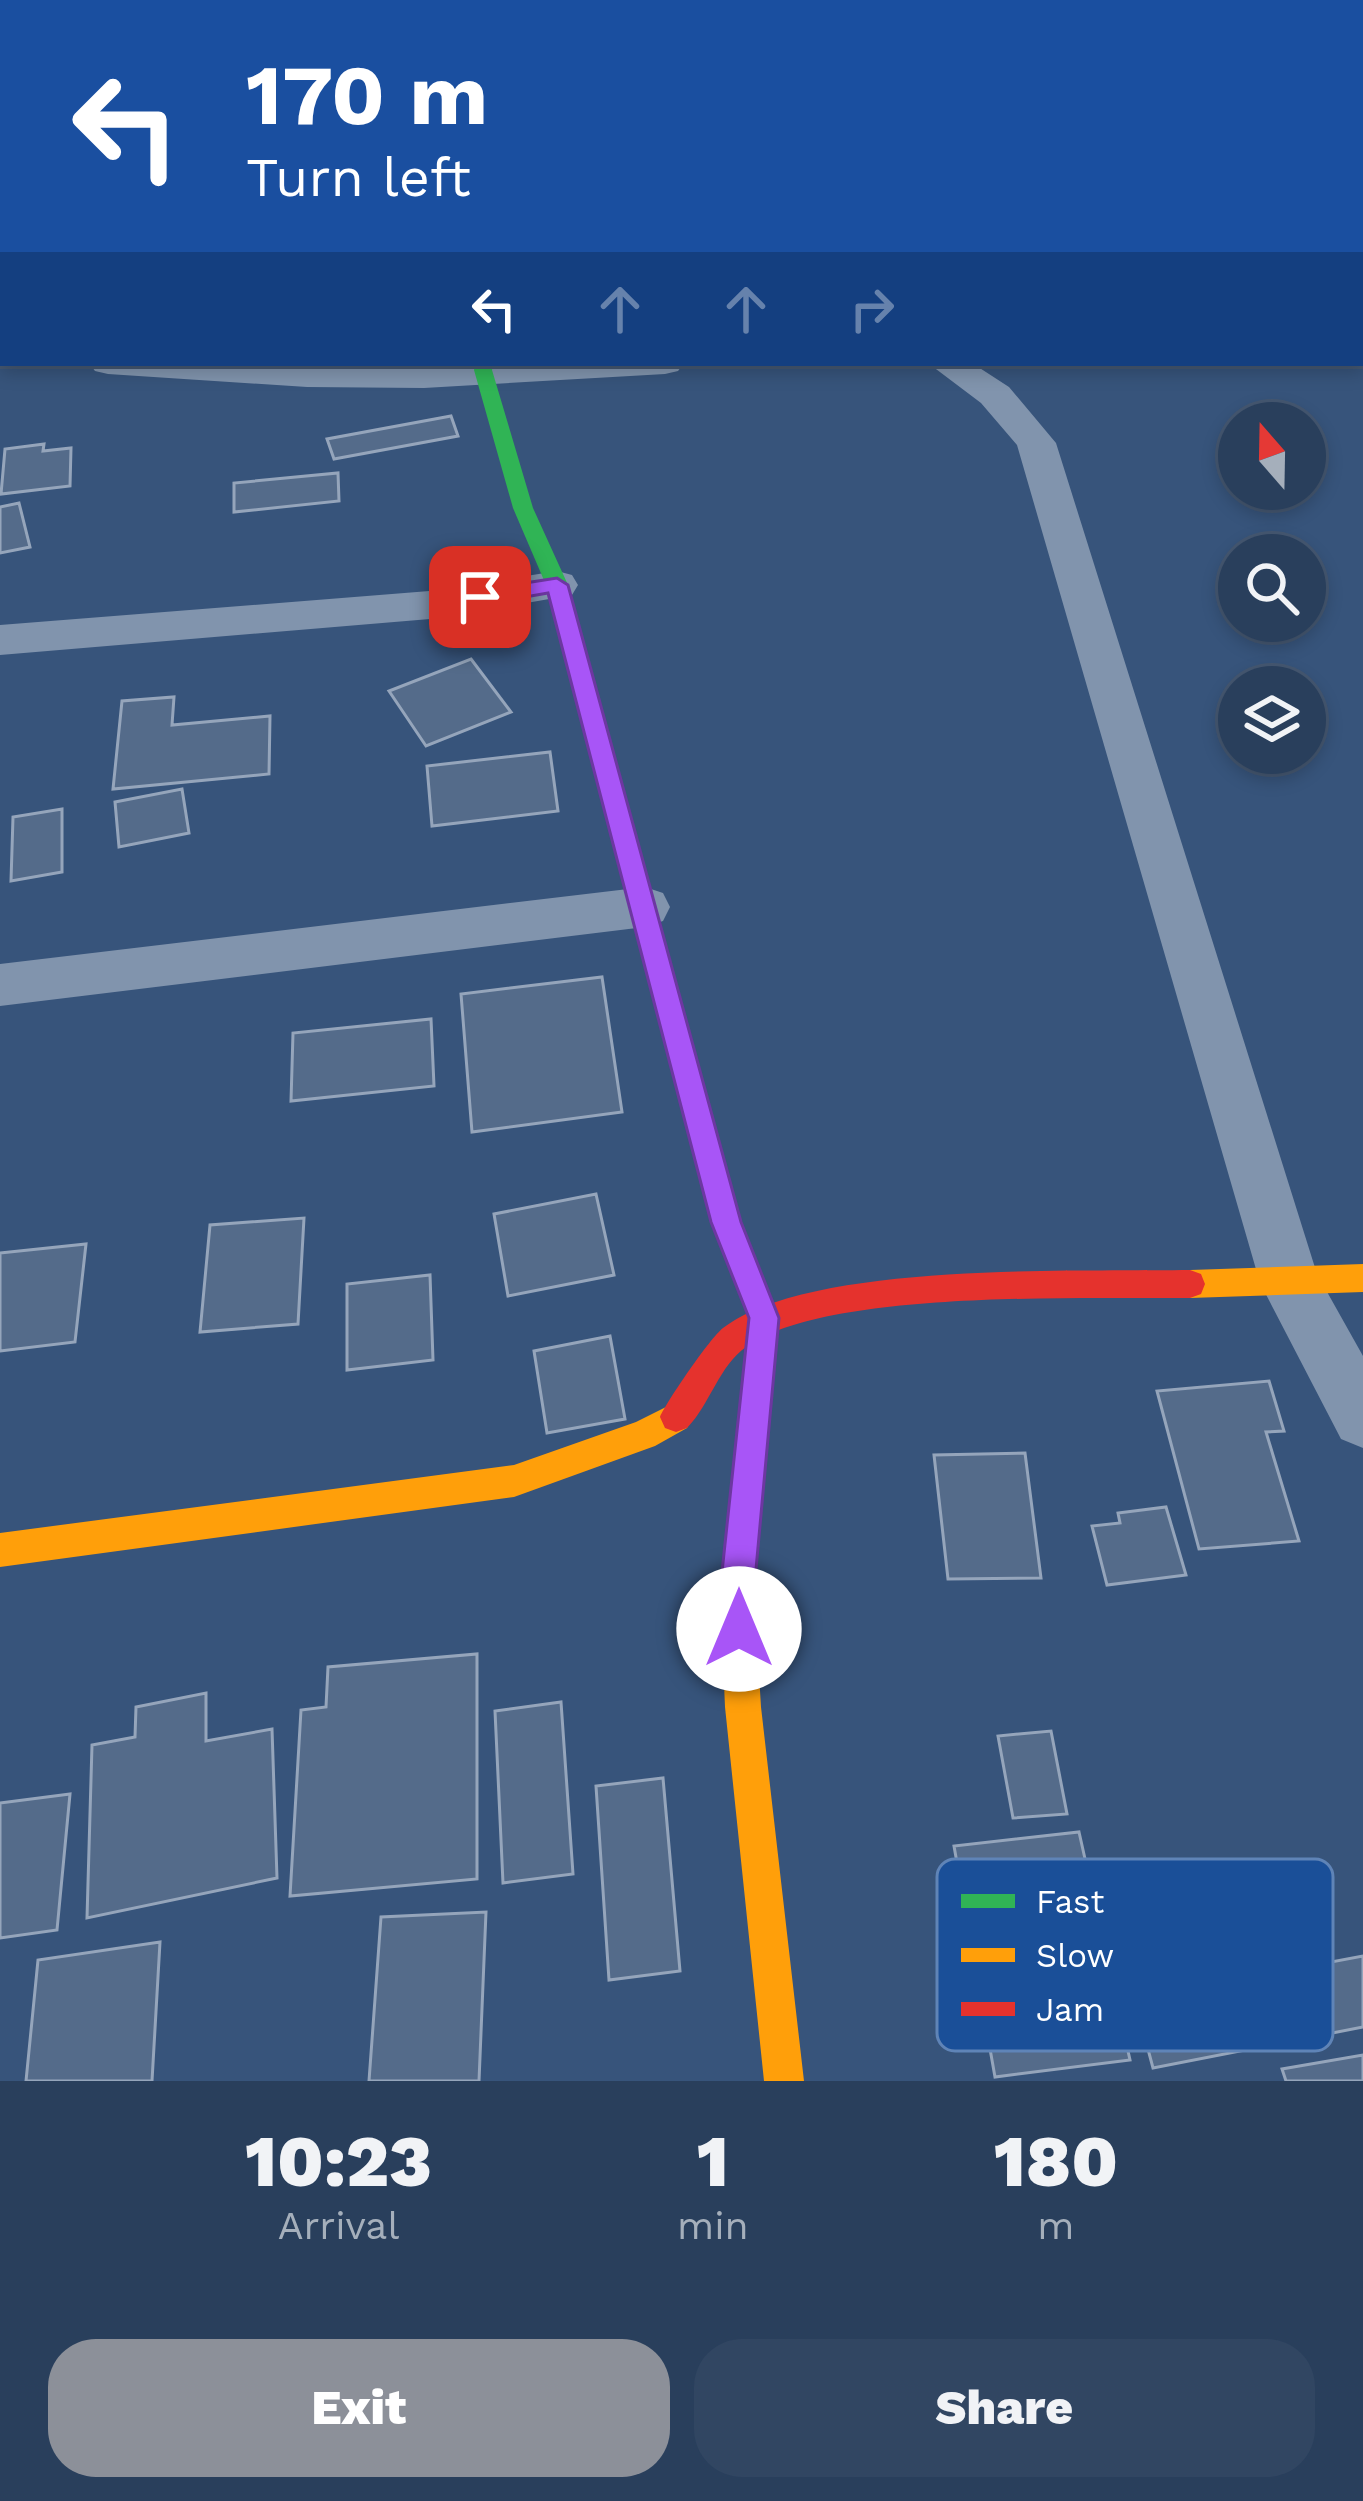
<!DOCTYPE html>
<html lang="en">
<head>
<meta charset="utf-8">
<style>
	:root { --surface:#293f5c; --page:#314662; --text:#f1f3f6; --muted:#a5afbb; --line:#455872; --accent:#8c9099 }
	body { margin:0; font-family:"Work Sans",sans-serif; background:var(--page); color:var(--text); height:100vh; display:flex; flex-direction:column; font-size:45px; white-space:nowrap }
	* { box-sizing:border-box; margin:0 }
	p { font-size:39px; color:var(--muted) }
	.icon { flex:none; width:66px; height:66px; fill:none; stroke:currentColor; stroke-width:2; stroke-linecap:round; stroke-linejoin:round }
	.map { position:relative; height:2081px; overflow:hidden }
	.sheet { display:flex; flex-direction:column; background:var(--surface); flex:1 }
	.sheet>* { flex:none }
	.top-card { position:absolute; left:0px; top:0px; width:1365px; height:366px; box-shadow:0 6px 18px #0003,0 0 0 3px var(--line); background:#1a4fa0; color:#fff; overflow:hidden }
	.needle { width:78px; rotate:340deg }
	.fabs { position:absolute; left:1218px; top:402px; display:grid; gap:24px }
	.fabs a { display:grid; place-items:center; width:108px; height:108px; border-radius:50%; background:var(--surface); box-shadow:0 6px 18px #0003,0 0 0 3px var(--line); font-size:60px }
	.pin { position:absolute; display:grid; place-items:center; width:102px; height:102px; color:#fff; margin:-51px; border-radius:24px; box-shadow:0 6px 18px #0006 }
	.me { position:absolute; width:132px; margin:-66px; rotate:0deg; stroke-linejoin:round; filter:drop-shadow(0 0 9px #0008) }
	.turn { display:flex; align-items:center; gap:42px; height:252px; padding:0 48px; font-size:54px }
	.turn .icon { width:156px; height:156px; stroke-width:2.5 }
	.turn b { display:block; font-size:84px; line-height:102px }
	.lanes { display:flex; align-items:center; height:114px; padding:0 48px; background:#0003; justify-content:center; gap:60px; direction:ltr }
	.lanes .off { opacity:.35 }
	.eta { display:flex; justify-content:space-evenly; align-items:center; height:204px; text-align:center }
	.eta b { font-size:72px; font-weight:800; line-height:84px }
	.primary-button { display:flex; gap:24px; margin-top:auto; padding:24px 48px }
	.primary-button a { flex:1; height:138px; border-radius:48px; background:var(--accent); color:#fff; font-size:48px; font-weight:800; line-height:138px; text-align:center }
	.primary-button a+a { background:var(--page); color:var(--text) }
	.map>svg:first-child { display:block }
</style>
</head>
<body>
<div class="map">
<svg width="1363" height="2081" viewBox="0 0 1363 2081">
	<rect width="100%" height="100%" fill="#37547b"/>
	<g fill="#546b8a" stroke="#95a5bb" stroke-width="3">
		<path d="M451,416L458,436L334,459L327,439Z"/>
		<path d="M44,444L43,451L71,448L70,486L1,494L5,449Z"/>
		<path d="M338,473L339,501L234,512V483Z"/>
		<path d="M19,503L30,547L0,553V507Z"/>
		<path d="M471,659L511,712L426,746L389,691Z"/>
		<path d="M174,697L172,725L270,716L269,774L113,789L122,701Z"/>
		<path d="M550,752L558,811L432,826L427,766Z"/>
		<path d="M182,789L189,833L119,847L115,802Z"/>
		<path d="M62,809V872L11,881L13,817Z"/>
		<path d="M602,977L622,1112L472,1132L461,994Z"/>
		<path d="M431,1019L434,1086L291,1101L293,1033Z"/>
		<path d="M596,1194L614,1275L508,1296L494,1214Z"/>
		<path d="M304,1218L298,1324L200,1332L210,1225Z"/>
		<path d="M86,1244L75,1342L0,1351V1253Z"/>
		<path d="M430,1275L433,1360L347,1370V1284Z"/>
		<path d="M610,1336L625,1419L547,1433L534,1351Z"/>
		<path d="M1269,1381L1284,1431L1266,1432L1299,1541L1199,1549L1157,1391Z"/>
		<path d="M1025,1453L1041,1578L948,1579L934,1455Z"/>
		<path d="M1166,1507L1186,1575L1107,1585L1092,1526L1120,1523L1118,1513Z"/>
		<path d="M477,1654V1879L290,1896L301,1710L326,1707L328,1667Z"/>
		<path d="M206,1693V1741L272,1729L277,1878L87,1918L92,1745L135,1737L136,1707Z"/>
		<path d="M561,1702L573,1874L503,1883L495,1711Z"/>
		<path d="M1051,1731L1067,1814L1013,1818L998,1736Z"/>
		<path d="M663,1778L680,1971L609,1980L596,1786Z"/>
		<path d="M70,1794L57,1930L0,1938V1803Z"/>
		<path d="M1079,1832L1130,2060L995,2077L954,1846Z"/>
		<path d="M486,1912L479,2081H369L381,1917Z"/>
		<path d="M1224,1928L1241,1979L1363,1956V2027L1153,2068L1121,1948Z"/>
		<path d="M160,1942L152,2081H26L38,1960Z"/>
		<path d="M1363,2055V2081H1286L1282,2069Z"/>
	</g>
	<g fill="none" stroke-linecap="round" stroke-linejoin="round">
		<g fill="#8194ad" fill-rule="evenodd">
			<rect x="0" y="91" width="3" height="19"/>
			<rect x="1362" y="145" width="1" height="20"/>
			<rect x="1362" y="322" width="1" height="22"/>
			<path d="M0,331L3,332V354L0,353Z"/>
			<path d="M89,363H684L678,371L665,374L424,388L307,387L108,374L95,371Z"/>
			<path d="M928,363H972L1009,387L1056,443L1317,1274L1363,1356V1448L1341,1439L1260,1283L1017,445L981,403Z"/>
			<path d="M557,571L572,575L578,585L572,595L442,618L0,655V625L442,590Z"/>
			<path d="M645,887L663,893L670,907L663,921L645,927L0,1006V964Z"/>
		</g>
		<path fill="#30b455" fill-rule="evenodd" d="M476,363H494L492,370L533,508L568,585L703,1083L699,1091L689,1095L679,1091L675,1083L546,585L513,508L474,370Z"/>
		<g fill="#ff9f0a" fill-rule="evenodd">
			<path d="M689,1071L699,1075L703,1083L741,1222L779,1319L754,1591L761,1707L804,2081H764L725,1707L720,1591L749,1319L711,1222L675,1083L679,1075Z"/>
			<path d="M1363,1264V1292L1190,1298L1179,1294L1175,1284L1179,1274L1190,1270Z"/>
			<path d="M676,1402L687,1406L692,1417L687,1428L655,1446L514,1497L0,1567V1533L514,1465L636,1422Z"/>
		</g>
		<path fill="#e5322d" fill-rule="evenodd" d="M1190,1270L1201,1274L1205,1284L1201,1294L1190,1298C1087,1299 826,1289 746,1347C719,1366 710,1404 687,1428L676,1432L665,1428L660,1417C667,1401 710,1338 723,1328C811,1261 1077,1272 1190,1270Z"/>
	</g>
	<path fill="#a855f7" stroke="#6d37a1" stroke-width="3" d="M557,578L568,585L741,1222L779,1318L754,1591L756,1629L751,1642L739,1647L727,1642L720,1591L749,1318L711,1222L548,593L480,605L469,597L480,590Z"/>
	<rect x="937" y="1859" width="396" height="192" rx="18" fill="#1a4f98" stroke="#5f84b7" stroke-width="3"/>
	<rect x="961" y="1894" width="54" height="14" fill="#30b455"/>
	<rect x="961" y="1948" width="54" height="14" fill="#ff9f0a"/>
	<rect x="961" y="2002" width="54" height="14" fill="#e5322d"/>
	<g font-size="33" fill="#fff">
		<text x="1036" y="1913">Fast</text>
		<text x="1036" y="1967">Slow</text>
		<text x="1036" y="2021">Jam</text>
	</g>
</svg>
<div class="fabs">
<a><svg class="needle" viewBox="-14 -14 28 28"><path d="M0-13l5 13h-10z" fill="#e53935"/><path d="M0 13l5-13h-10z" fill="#a5afbb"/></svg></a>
<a><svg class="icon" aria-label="search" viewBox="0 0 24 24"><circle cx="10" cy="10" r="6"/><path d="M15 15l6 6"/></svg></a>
<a><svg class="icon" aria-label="layers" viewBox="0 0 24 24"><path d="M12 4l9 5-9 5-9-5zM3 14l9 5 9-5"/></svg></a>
</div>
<div class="pin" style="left:480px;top:597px;background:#d93025"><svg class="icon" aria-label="arrive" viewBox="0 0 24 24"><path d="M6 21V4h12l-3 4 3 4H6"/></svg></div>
<svg class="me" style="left:739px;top:1629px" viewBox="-20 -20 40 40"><circle r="19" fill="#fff"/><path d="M0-13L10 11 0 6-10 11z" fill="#a855f7"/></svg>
<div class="top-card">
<div class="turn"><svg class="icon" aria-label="left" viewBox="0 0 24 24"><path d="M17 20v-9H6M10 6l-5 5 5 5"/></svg><div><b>170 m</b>Turn left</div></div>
<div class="lanes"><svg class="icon" aria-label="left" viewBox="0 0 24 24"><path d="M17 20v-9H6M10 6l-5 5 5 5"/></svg><svg class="icon off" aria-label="ahead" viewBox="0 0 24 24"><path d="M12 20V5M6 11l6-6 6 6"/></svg><svg class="icon off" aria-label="ahead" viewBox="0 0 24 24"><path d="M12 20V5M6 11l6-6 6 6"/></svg><svg class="icon off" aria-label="right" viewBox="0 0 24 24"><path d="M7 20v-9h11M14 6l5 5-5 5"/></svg></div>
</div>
</div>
<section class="sheet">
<div class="eta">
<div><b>10:23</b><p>Arrival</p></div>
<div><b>1</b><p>min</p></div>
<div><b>180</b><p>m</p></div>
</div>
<div class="primary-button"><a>Exit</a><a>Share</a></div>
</section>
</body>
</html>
